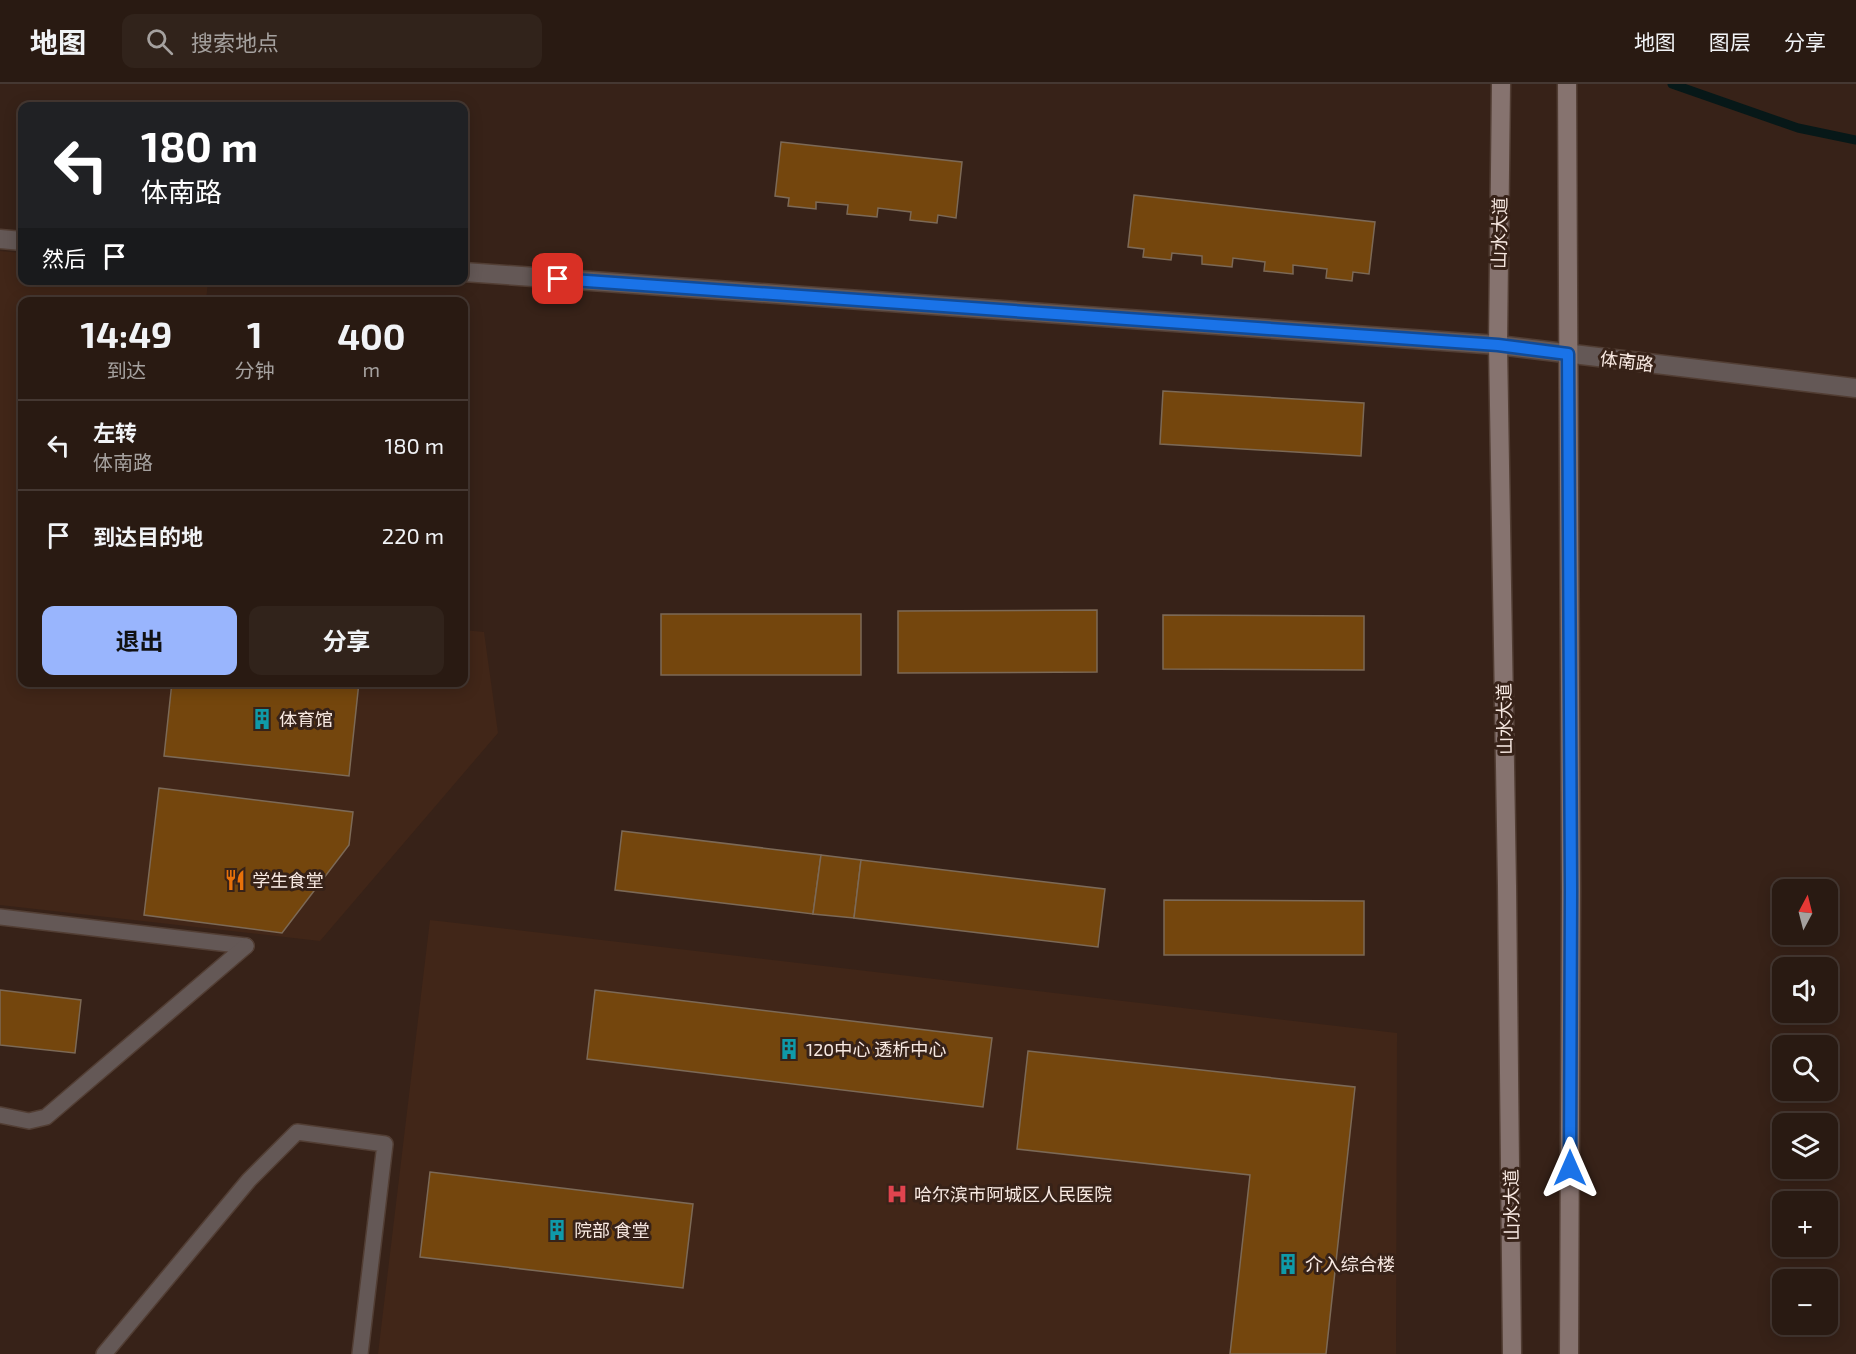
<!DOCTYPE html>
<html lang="zh">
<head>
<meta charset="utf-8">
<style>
	:root { --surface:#291a12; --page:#31231b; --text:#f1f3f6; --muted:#a5a19f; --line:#453832; --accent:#99b5fd }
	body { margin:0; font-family:"Exo 2","Noto Sans SC",sans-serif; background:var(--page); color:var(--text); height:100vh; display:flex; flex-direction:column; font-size:22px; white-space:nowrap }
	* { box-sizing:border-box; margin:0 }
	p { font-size:20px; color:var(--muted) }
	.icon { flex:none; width:33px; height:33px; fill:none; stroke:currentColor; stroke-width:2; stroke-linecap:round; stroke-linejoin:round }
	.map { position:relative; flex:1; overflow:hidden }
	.panel { position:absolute; left:18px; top:213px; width:450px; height:390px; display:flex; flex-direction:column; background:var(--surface); border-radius:12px; box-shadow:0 3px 15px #0003,0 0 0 2px var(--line) }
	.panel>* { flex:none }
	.top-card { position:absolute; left:18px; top:18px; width:450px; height:183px; border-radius:12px; box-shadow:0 3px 15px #0003,0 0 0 2px var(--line); background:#202124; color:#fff; overflow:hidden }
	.needle { width:39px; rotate:7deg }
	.fabs { position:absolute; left:1772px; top:795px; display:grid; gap:12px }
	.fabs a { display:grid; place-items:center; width:66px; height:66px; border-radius:12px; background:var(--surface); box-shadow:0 3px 15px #0003,0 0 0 2px var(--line); font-size:30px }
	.pin { position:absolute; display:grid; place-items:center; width:51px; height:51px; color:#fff; margin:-26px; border-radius:12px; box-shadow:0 3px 9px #0006 }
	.me { position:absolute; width:66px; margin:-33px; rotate:0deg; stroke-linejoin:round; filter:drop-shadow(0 0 4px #0008) }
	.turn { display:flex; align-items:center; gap:21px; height:126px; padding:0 24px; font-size:27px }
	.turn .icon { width:78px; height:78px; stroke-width:2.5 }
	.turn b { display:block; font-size:42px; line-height:51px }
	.then { display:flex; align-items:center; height:57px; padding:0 24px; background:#0003; gap:12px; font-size:22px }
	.eta { display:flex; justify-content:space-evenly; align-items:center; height:102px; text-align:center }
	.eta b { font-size:36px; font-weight:700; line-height:42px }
	.button { display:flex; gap:12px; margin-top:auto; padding:12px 24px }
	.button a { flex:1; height:69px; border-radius:12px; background:var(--accent); color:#111; font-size:24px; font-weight:700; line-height:69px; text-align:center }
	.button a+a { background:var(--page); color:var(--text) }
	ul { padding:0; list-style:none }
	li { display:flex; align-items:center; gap:18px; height:90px; padding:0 24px; border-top:2px solid var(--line) }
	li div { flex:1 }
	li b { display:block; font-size:22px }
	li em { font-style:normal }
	header { display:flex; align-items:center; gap:36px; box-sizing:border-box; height:84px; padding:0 30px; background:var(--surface); border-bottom:2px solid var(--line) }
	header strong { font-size:28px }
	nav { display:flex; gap:33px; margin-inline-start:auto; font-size:21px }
	.search { width:420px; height:54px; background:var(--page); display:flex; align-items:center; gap:15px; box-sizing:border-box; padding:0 21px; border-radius:12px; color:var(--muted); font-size:22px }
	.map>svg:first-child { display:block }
</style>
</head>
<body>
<header>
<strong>地图</strong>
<div class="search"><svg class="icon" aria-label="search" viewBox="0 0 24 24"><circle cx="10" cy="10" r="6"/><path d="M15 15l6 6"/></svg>搜索地点</div>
<nav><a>地图</a><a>图层</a><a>分享</a></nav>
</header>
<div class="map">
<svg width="1856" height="1270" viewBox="0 0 1856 1270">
	<rect width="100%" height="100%" fill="#372218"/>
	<g fill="#412618">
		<path d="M0,167L22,169V196L208,197L206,217L22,218V598H464V546L484,548L498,649L320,857L0,821Z"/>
		<path d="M430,836L1397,949L1396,1270H378Z"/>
	</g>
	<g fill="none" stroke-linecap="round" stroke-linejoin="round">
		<path stroke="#071818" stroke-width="9" d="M1672,0L1798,44L1856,56"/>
	</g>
	<g fill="#74460d" stroke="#7c6956" stroke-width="1.5">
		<path d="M781,58L962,78L956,134L938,131L937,139L910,136L911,128L878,124L877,133L847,130L848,121L816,118V125L788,122L789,114L775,112Z"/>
		<path d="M1134,111L1375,138L1369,190L1353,188L1352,197L1326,194L1327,185L1293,181V190L1264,187L1265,178L1233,174L1232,183L1202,180V172L1172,169L1171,176L1143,173L1144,165L1128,163Z"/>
		<path d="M1163,307L1364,319L1361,372L1160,360Z"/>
		<path d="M1097,526V588L898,589V527Z"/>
		<rect x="661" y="530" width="200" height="61"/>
		<path d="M1163,531L1364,532V586L1163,585Z"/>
		<path d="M172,598H359L349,692L164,672Z"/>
		<path d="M159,704L353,728L349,761L282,849L144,831Z"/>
		<path d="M622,747L821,771L813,830L615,806Z"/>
		<path d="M821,771L861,776L854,834L813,830Z"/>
		<path d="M861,776L1105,805L1098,863L854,834Z"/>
		<path d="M1164,816L1364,817V871H1164Z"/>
		<path d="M0,906L81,916L75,969L0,961Z"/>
		<path d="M595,906L992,954L983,1023L587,975Z"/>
		<path d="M1028,967L1355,1003L1326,1270H1230L1250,1091L1017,1065Z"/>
		<path d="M430,1088L693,1120L683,1204L420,1173Z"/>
	</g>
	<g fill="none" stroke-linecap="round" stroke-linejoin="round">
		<defs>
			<g id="lane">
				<path d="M0,833L246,862"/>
				<path d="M0,1031L29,1037L46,1033L246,862"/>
				<path d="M104,1270L249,1096L297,1048L385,1060L360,1270"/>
			</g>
			<g id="street">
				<path d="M0,155L22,157"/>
				<path d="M464,188L1498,261L1856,304"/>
			</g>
			<g id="secondary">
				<path d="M1501,0L1498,261L1507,802L1512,1270"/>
				<path d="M1567,0L1571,806L1569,1270"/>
			</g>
		</defs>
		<use href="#lane" stroke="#523e34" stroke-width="18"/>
		<use href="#street" stroke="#523e34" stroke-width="21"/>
		<use href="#secondary" stroke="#523e34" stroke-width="21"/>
		<use href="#lane" stroke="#645856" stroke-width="15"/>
		<use href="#street" stroke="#645856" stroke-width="18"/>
		<use href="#secondary" stroke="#86736f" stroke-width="18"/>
	</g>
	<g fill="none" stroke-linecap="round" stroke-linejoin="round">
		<defs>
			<path id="route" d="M558,195L1498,261L1568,270L1571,806L1570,1084"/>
		</defs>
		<use href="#route" stroke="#114b97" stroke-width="15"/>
		<use href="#route" stroke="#1a73e8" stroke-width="10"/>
	</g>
	<defs>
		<symbol id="building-bare" viewBox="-9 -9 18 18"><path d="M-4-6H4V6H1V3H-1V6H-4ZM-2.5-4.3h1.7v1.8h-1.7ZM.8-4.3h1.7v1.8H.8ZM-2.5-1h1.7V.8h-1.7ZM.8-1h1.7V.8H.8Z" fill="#0f9aa8" stroke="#372218" stroke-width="2.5" paint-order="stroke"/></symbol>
		<symbol id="restaurant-bare" viewBox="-9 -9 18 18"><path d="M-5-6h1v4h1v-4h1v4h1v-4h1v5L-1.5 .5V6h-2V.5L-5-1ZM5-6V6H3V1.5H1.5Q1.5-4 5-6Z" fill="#e8710a" stroke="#372218" stroke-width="2.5" paint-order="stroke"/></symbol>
		<symbol id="hospital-bare" viewBox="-9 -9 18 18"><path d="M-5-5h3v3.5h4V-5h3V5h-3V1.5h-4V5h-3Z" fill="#e0444e" stroke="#372218" stroke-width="2.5" paint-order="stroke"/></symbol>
	</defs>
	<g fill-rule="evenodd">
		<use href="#building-bare" x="247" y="620" width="30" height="30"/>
		<use href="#restaurant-bare" x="220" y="781" width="30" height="30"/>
		<use href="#building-bare" x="774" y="950" width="30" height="30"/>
		<use href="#hospital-bare" x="882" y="1095" width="30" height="30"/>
		<use href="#building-bare" x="542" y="1131" width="30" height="30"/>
		<use href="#building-bare" x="1273" y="1165" width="30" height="30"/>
	</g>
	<g text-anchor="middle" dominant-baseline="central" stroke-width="6" stroke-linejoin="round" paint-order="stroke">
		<g font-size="18" fill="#f8e9e2" stroke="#372218">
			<text transform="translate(1499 149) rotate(-89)">山水大道</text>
			<text transform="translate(1627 277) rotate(7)">体南路</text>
			<text transform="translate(1504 635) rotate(-91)">山水大道</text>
			<text transform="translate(1511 1121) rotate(-91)">山水大道</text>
		</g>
		<g font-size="18" fill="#f8e9e2" stroke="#372218" text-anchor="start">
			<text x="279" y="635">体育馆</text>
			<text x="252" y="796">学生食堂</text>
			<text x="806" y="965">120中心 透析中心</text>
			<text x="914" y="1110">哈尔滨市阿城区人民医院</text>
			<text x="574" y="1146">院部 食堂</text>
			<text x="1305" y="1180">介入综合楼</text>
		</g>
	</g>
</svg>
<div class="fabs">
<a><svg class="needle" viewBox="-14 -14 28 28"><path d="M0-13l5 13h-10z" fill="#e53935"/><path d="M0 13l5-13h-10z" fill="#a5a19f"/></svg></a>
<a><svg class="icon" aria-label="sound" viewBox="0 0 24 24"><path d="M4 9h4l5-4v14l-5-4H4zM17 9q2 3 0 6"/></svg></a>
<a><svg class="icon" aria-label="search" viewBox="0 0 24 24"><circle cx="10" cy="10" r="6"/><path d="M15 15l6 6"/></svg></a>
<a><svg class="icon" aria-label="layers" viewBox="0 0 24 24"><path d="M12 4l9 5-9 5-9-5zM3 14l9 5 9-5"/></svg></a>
<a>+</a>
<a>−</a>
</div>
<div class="pin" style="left:558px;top:195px;background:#d93025"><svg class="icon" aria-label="arrive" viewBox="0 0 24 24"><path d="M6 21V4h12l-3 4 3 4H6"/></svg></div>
<svg class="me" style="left:1570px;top:1084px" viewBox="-20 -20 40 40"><path d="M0-17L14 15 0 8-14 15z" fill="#1a73e8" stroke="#fff" stroke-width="4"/></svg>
<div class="top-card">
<div class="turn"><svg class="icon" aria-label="left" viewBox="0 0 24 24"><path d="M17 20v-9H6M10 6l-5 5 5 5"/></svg><div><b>180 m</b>体南路</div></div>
<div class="then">然后<svg class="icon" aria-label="arrive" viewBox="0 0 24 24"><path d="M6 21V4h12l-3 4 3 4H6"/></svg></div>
</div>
<section class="panel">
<div class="eta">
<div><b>14:49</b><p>到达</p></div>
<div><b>1</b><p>分钟</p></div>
<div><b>400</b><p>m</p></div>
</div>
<ul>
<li><svg class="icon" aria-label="left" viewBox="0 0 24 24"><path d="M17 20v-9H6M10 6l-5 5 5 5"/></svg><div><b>左转</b><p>体南路</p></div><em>180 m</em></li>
<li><svg class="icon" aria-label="arrive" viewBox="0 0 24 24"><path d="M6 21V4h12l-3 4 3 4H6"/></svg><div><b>到达目的地</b></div><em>220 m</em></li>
</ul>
<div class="button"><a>退出</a><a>分享</a></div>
</section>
</div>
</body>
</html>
